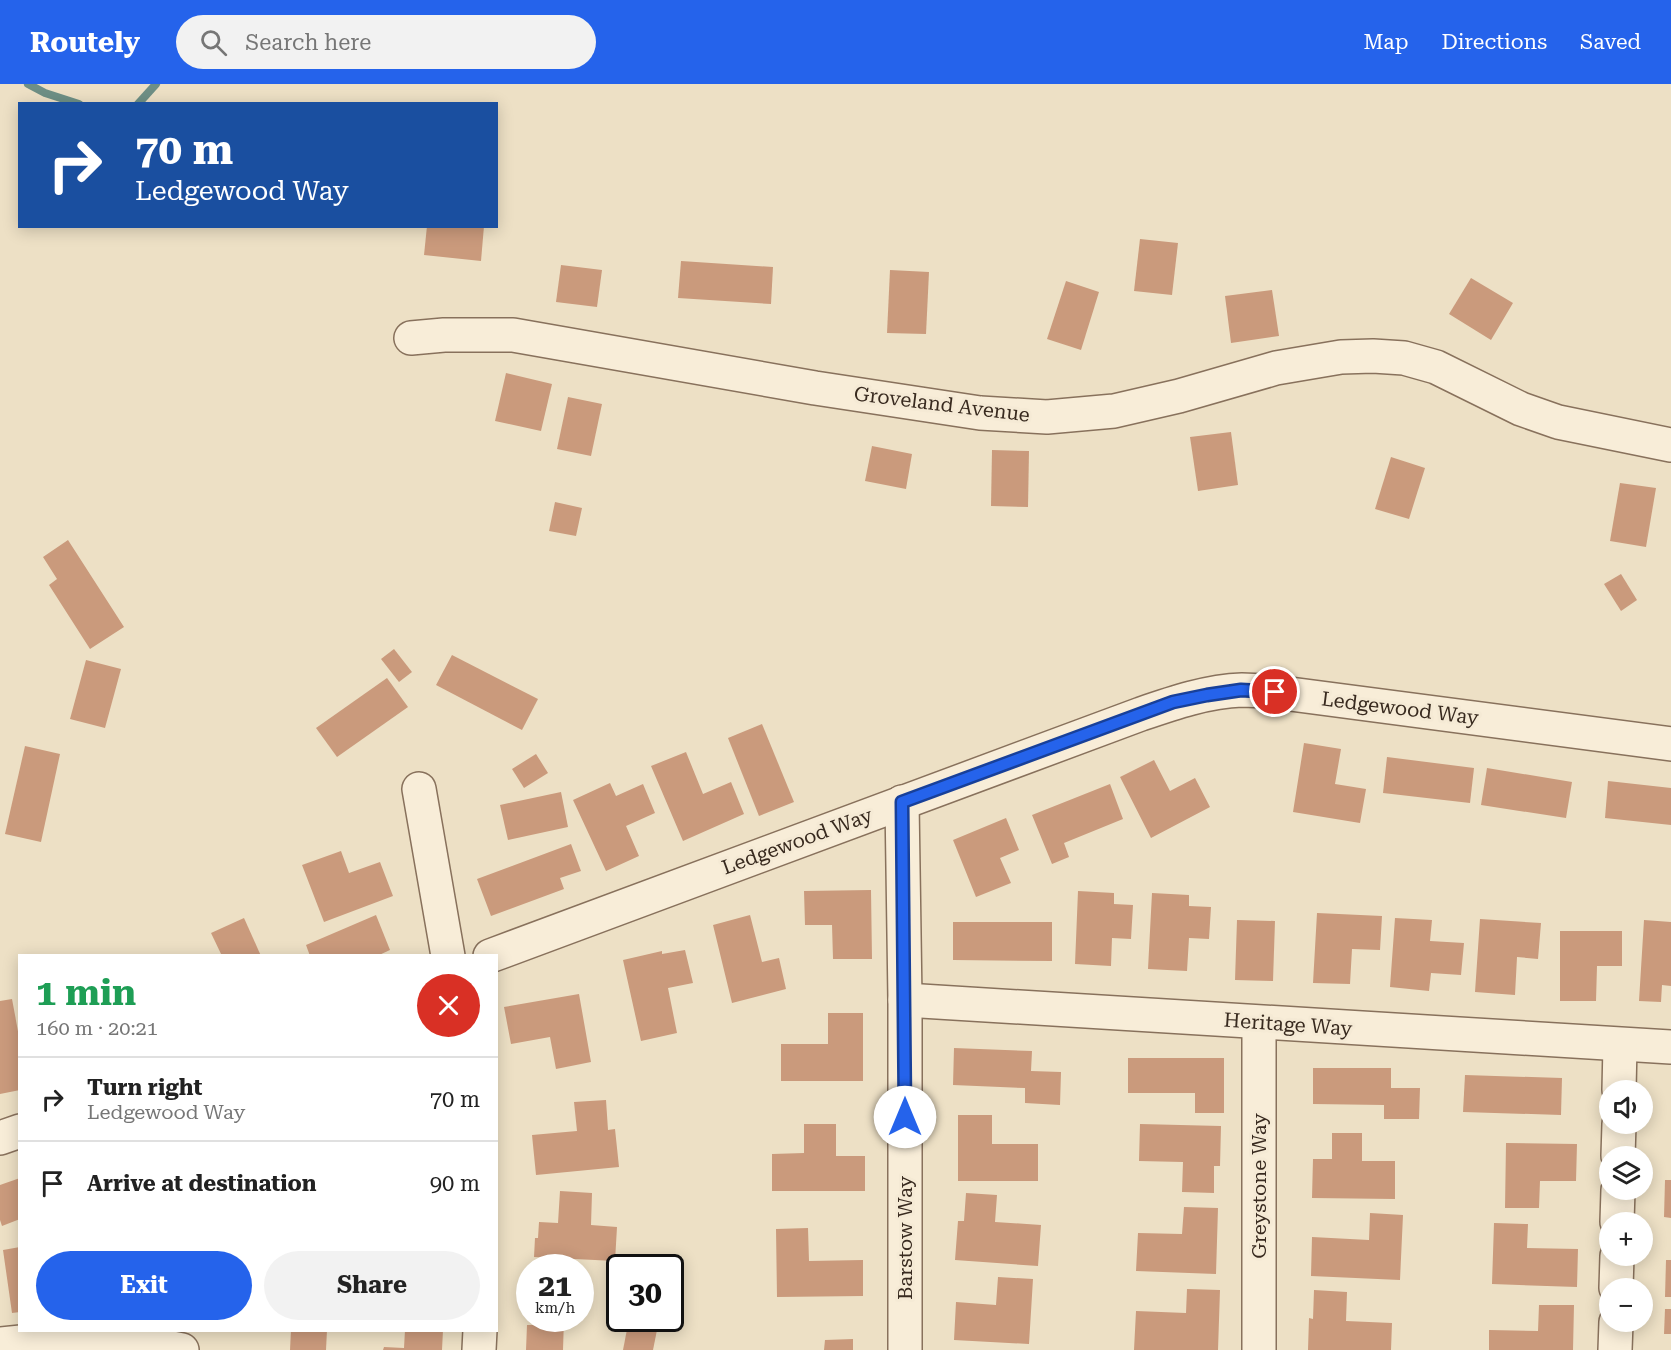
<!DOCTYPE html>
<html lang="en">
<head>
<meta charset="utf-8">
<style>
	:root { --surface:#fff; --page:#f2f2f2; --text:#222; --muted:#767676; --line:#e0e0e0; --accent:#2563eb }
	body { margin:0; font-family:"Roboto Serif",serif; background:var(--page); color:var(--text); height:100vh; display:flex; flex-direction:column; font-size:22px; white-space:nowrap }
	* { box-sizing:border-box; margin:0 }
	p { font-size:20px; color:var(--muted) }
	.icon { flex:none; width:33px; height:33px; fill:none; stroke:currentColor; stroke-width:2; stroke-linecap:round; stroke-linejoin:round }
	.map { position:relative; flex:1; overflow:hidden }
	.side { position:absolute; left:18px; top:870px; width:480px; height:378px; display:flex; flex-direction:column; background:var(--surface); border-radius:0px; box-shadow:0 3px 15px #0003 }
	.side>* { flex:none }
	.hud { position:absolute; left:18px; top:18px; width:480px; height:126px; border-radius:0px; box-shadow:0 3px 15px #0003; background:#1a4fa0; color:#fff; overflow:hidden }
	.buttons { position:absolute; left:1599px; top:996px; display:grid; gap:12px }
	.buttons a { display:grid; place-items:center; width:54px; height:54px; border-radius:50%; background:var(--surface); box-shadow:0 3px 15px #0003; font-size:30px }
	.speed { position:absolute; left:516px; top:1170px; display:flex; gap:12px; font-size:30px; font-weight:700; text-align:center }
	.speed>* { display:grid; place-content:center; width:78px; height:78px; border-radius:50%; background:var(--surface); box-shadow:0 3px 15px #0003; line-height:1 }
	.speed small { font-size:15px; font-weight:400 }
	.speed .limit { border:3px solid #111; border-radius:9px; background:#fff; color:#111 }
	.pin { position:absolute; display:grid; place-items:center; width:51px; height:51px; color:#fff; margin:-26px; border:3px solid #fff; border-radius:50%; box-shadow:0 2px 6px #0007 }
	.me { position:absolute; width:66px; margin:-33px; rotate:0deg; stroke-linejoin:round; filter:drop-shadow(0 0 4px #0008) }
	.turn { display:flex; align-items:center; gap:21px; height:126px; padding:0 18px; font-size:27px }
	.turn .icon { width:78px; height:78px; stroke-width:2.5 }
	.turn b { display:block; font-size:42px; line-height:51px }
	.round { display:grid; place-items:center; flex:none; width:63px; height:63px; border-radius:32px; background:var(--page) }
	.overview { display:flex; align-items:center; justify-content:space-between; height:102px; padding:0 18px }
	h1 { font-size:36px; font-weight:700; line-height:45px; color:#1e9e55 }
	.primary-button { display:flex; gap:12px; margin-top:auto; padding:12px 18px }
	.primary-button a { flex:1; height:69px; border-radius:36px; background:var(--accent); color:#fff; font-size:24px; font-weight:700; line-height:69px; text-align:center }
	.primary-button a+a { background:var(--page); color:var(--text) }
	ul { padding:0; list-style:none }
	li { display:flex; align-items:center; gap:18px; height:84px; padding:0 18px; border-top:2px solid var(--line) }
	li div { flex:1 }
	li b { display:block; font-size:22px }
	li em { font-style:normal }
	header { display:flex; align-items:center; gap:36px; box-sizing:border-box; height:84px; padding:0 30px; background:var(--accent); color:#fff }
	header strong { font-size:28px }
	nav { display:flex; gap:33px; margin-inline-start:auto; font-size:21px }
	.search { width:420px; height:54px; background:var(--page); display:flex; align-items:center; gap:15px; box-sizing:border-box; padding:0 21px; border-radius:33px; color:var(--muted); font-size:22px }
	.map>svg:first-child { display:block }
</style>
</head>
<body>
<header>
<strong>Routely</strong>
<div class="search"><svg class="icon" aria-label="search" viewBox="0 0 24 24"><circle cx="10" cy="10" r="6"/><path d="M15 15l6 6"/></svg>Search here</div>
<nav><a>Map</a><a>Directions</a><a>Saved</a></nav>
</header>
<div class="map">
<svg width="1671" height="1266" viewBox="0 0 1671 1266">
	<rect width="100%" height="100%" fill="#ede0c5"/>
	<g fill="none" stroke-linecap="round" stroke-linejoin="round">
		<g stroke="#6e8f85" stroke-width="8">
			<path d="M28,0L45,9L79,20"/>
			<path d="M138,20L156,0"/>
		</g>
	</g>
	<g fill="#ca9a7c">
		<path d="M427,142H484L481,177L424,171Z"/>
		<path d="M1140,155L1178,159L1172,211L1134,207Z"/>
		<path d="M681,177L773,183L771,220L678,214Z"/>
		<path d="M561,181L602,186L597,223L556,218Z"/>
		<path d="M890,186L929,188L926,250L887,249Z"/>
		<path d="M1471,194L1513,219L1491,256L1449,230Z"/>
		<path d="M1066,197L1099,208L1081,266L1047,255Z"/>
		<path d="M1272,206L1279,252L1231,259L1225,212Z"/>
		<path d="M506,289L552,300L541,347L495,337Z"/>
		<path d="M568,313L602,320L591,372L557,365Z"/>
		<path d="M1231,348L1238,401L1198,407L1190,353Z"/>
		<path d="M872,362L912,370L906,405L865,397Z"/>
		<path d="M992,366L1029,367L1028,423L991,422Z"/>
		<path d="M1391,373L1425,384L1409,435L1375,425Z"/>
		<path d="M1620,399L1656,404L1646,463L1610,457Z"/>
		<path d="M555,418L582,424L576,452L549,447Z"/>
		<path d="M68,456L124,543L90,565L49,501L57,495L43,473Z"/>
		<path d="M1621,490L1637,516L1621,527L1604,500Z"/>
		<path d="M394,565L412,588L399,598L381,575Z"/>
		<path d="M452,571L538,615L522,646L436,601Z"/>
		<path d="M86,576L121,585L105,644L70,635Z"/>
		<path d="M387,594L408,623L337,673L316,644Z"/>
		<path d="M762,640L794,718L759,732L728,654Z"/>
		<path d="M1304,659L1341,665L1335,700L1366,705L1360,739L1293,728Z"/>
		<path d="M25,662L60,670L41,758L5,750Z"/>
		<path d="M686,668L703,710L731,698L744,730L683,757L651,682Z"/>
		<path d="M536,670L548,689L524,704L512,685Z"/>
		<path d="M1387,673L1474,684L1470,719L1383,709Z"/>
		<path d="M1154,676L1170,707L1195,694L1210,723L1151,754L1120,693Z"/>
		<path d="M1487,684L1572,698L1566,734L1481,721Z"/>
		<path d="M1608,697L1671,704V741L1605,734Z"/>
		<path d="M610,699L616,712L643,700L655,729L626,742L639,772L606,787L573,716Z"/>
		<path d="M1110,700L1123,735L1064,759L1069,773L1052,780L1032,731Z"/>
		<path d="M561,708L568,743L508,756L500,721Z"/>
		<path d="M1006,734L1019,766L1000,774L1011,799L976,813L953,756Z"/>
		<path d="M571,760L581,787L560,794L564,805L491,832L477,795Z"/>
		<path d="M341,767L349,789L380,778L393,812L324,838L302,781Z"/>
		<path d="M871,806L872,875H833L832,841H805L804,807Z"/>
		<path d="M1078,807L1114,809V820L1133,821L1131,855L1112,854L1111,882L1075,880Z"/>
		<path d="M1152,809L1189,811V822L1211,823L1209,855L1189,854L1187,887L1148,885Z"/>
		<path d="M1317,829L1382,832L1380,866L1352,865L1350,900L1313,899Z"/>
		<path d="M376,831L390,866L377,872H310L306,861Z"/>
		<path d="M750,831L762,878L779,874L786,905L732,919L713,841Z"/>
		<path d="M244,834L261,872H222L211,849Z"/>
		<path d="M1395,834L1432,836L1430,857L1464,859L1461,891L1431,889L1429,907L1390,903Z"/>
		<path d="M1480,835L1541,839L1538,875L1517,873L1515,911L1475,908Z"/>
		<path d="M1237,836L1275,837L1273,897L1235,896Z"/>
		<path d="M1644,836L1671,838V902L1662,901L1661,918L1639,917Z"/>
		<path d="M953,838H1052V877L953,876Z"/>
		<path d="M1560,847H1622V882H1597L1596,917H1560Z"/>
		<path d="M685,866L693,899L668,904L677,949L641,957L623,876L662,867V870Z"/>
		<path d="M579,910L591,978L556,985L550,953L511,960L504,923Z"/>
		<path d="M12,915L20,958V1006L0,1010V917Z"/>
		<path d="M828,929H863V997H781V960H828Z"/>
		<path d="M954,964L1032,967L1031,987L1061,988L1060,1021L1025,1019V1004L953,1001Z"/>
		<path d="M1128,974H1224V1029H1195V1009H1128Z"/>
		<path d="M1313,984H1391V1004H1420L1419,1035H1384V1021L1313,1020Z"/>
		<path d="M1465,991L1562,994L1561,1031L1463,1028Z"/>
		<path d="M606,1016L608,1046L615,1045L619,1083L536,1091L532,1051L577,1047L574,1018Z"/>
		<path d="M958,1031H992V1060H1038V1097H958Z"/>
		<path d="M804,1040H836V1072H865V1107H772V1070L804,1069Z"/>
		<path d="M1140,1040L1221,1042L1220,1082H1214V1109L1182,1108L1183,1078L1139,1077Z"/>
		<path d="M1332,1049H1362V1077H1395V1115L1312,1114L1313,1075H1332Z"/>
		<path d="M1506,1059L1577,1060L1576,1097H1540L1539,1124H1505Z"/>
		<path d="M20,1094V1135L2,1142L0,1136V1101Z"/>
		<path d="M1665,1096H1671V1134L1664,1133Z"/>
		<path d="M560,1107L592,1109L591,1141L617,1143L615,1177L534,1173L535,1154H538L539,1138L558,1139Z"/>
		<path d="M966,1109L997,1111L995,1138L1041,1141L1038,1182L955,1176L958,1137H964Z"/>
		<path d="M1184,1123L1218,1124L1216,1190L1136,1187L1138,1149L1182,1150Z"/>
		<path d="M1370,1129L1403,1131L1400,1196L1311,1192L1312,1153L1369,1156Z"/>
		<path d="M1494,1139L1528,1140L1527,1164L1578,1165L1577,1203L1492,1200Z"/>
		<path d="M808,1144L809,1177L863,1176V1212L777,1213L776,1145Z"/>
		<path d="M20,1163V1228L12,1229L3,1166Z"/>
		<path d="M1666,1176H1671V1213H1665Z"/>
		<path d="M998,1193L1033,1195L1029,1260L954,1256L956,1218L996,1221Z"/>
		<path d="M1187,1205L1220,1206L1218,1266H1134L1136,1227L1186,1229Z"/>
		<path d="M1314,1206L1347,1208L1346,1237L1392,1239L1391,1266H1308L1309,1234L1313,1235Z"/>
		<path d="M1539,1221H1574L1573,1266H1489V1246L1538,1247Z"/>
		<path d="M1665,1225H1671V1250H1664Z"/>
		<path d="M534,1234H564L563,1266H526L527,1241H534Z"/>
		<path d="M629,1235L658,1241L653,1266H623Z"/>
		<path d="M291,1246H327L326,1266H290Z"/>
		<path d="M405,1246H443L442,1266H383L384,1263L404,1264Z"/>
		<path d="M853,1255V1266H824L825,1256Z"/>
	</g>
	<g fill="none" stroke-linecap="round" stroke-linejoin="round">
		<defs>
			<g id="minor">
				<path d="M411,254L444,251H513L815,304L980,329L1047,333L1114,327L1179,312L1276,284L1341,273L1373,272L1404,274L1436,283L1521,325L1558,338L1671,361"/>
				<path d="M419,705L448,872"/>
				<path d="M902,718L905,916V1266"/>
				<path d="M490,872L1141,630C1173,619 1208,607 1242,606C1253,606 1264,607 1275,608L1671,660"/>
				<path d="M905,916L1671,963"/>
				<path d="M1259,939V1266"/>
				<path d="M1619,1006L1620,961"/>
				<path d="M0,1054L20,1047"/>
				<path d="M1618,1072L1619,1040"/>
				<path d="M1617,1138L1618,1106"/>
				<path d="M1616,1204L1617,1172"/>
				<path d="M0,1260L50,1255L120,1254L182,1266"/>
				<path d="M479,1266L480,1246"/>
				<path d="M1615,1266L1616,1238"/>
			</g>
		</defs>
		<use href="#minor" stroke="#88715c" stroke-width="36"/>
		<use href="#minor" stroke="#f8edd8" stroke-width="33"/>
	</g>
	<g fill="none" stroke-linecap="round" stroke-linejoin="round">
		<defs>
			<path id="route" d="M905,1033L902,718L1173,618L1207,611L1241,606L1275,608"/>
		</defs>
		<use href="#route" stroke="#184099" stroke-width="15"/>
		<use href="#route" stroke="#2563eb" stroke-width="10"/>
	</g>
	<g text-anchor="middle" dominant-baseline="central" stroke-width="6" stroke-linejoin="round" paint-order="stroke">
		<g font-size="20" fill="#382a1f" stroke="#f5ead5">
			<text transform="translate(942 320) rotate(7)">Groveland Avenue</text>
			<text transform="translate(1400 624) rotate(7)">Ledgewood Way</text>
			<text transform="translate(797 757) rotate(-20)">Ledgewood Way</text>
			<text transform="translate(1288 940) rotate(4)">Heritage Way</text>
			<text transform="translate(1259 1102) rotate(-90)">Greystone Way</text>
			<text transform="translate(905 1154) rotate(-90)">Barstow Way</text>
		</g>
	</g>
</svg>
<div class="buttons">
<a><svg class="icon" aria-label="sound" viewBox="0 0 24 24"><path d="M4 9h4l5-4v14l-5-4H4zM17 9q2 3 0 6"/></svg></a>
<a><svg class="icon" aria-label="layers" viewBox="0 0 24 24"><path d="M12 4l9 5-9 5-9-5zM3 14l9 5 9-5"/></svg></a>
<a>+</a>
<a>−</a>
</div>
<div class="speed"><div>21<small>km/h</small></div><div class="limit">30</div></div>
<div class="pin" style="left:1275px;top:608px;background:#d93025"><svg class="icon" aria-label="arrive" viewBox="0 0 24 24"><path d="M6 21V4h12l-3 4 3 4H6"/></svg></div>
<svg class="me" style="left:905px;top:1033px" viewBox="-20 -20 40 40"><circle r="19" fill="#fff"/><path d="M0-13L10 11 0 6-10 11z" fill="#2563eb"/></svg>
<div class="hud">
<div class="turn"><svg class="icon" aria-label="right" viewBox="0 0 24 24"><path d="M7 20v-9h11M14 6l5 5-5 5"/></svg><div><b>70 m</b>Ledgewood Way</div></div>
</div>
<section class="side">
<div class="overview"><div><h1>1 min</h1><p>160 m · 20:21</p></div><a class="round" style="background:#d93025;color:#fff"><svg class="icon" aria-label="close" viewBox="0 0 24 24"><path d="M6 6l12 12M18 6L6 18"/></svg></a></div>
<ul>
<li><svg class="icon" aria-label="right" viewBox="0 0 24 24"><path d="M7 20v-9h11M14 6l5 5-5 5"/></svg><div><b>Turn right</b><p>Ledgewood Way</p></div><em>70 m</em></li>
<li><svg class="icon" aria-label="arrive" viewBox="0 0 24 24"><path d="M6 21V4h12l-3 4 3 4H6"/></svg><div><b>Arrive at destination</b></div><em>90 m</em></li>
</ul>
<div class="primary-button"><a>Exit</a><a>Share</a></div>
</section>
</div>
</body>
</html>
